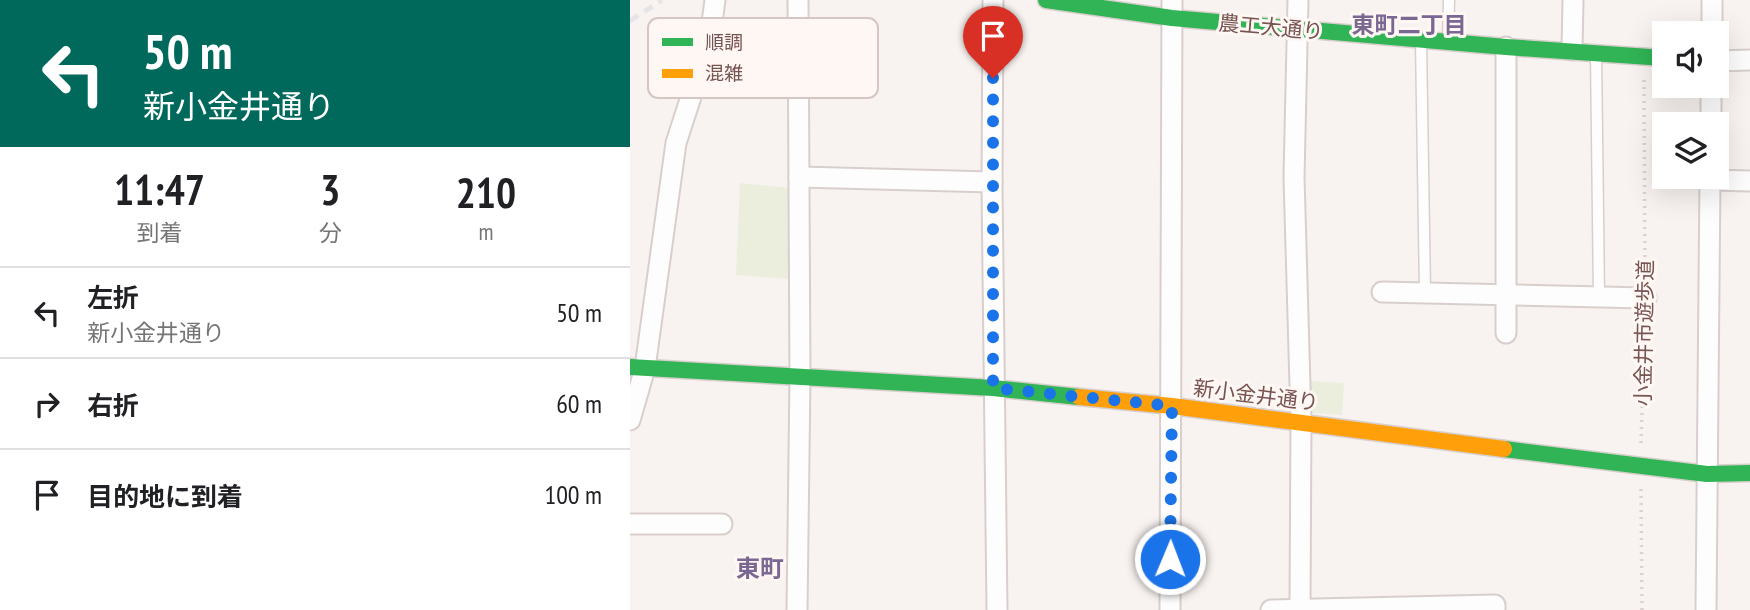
<!DOCTYPE html>
<html lang="ja">
<head>
<meta charset="utf-8">
<style>
	:root { --surface:#fff; --page:#f6f6f6; --text:#202124; --muted:#757577; --line:#e0e0e0 }
	body { margin:0; font-family:"PT Sans Narrow","Noto Sans JP",sans-serif; background:var(--page); color:var(--text); height:100vh; display:flex; flex-direction:column; font-size:26px; white-space:nowrap }
	* { box-sizing:border-box; margin:0 }
	p { font-size:23px; color:var(--muted) }
	.icon { flex:none; width:38px; height:38px; fill:none; stroke:currentColor; stroke-width:2; stroke-linecap:round; stroke-linejoin:round }
	.map { position:relative; flex:1; overflow:hidden }
	.side { display:flex; flex-direction:column; background:var(--surface); width:630px }
	.side>* { flex:none }
	.hud { background:#00695c; color:#fff; overflow:hidden }
	.fabs { position:absolute; left:1022px; top:21px; display:grid; gap:14px }
	.fabs a { display:grid; place-items:center; width:77px; height:77px; border-radius:0px; background:var(--surface); box-shadow:0 7px 28px #0002; font-size:35px }
	.pin { position:absolute; display:grid; place-items:center; width:60px; height:60px; color:#fff; margin:-72px -30px; border-radius:50% 50% 50% 0; rotate:-45deg; box-shadow:0 0 7px #0007 }
	.pin .icon { rotate:45deg }
	.me { position:absolute; width:77px; margin:-38px; rotate:1deg; stroke-linejoin:round; filter:drop-shadow(0 0 5px #0008) }
	.turn { display:flex; align-items:center; gap:24px; height:147px; padding:0 28px; font-size:32px }
	.turn .icon { width:91px; height:91px; stroke-width:2.5 }
	.turn b { display:block; font-size:49px; line-height:60px }
	.eta { display:flex; justify-content:space-evenly; align-items:center; height:119px; text-align:center }
	.eta b { font-size:42px; font-weight:700; line-height:49px }
	ul { padding:0; list-style:none }
	li { display:flex; align-items:center; gap:21px; height:91px; padding:0 28px; border-top:2px solid var(--line) }
	li div { flex:1 }
	li b { display:block; font-size:26px }
	li em { font-style:normal }
	main { display:flex; flex:1; min-height:0 }
	.map>svg:first-child { display:block }
</style>
</head>
<body>
<main>
<section class="side">
<div class="hud">
<div class="turn"><svg class="icon" aria-label="left" viewBox="0 0 24 24"><path d="M17 20v-9H6M10 6l-5 5 5 5"/></svg><div><b>50 m</b>新小金井通り</div></div>
</div>
<div class="eta">
<div><b>11:47</b><p>到着</p></div>
<div><b>3</b><p>分</p></div>
<div><b>210</b><p>m</p></div>
</div>
<ul>
<li><svg class="icon" aria-label="left" viewBox="0 0 24 24"><path d="M17 20v-9H6M10 6l-5 5 5 5"/></svg><div><b>左折</b><p>新小金井通り</p></div><em>50 m</em></li>
<li><svg class="icon" aria-label="right" viewBox="0 0 24 24"><path d="M7 20v-9h11M14 6l5 5-5 5"/></svg><div><b>右折</b></div><em>60 m</em></li>
<li><svg class="icon" aria-label="arrive" viewBox="0 0 24 24"><path d="M6 21V4h12l-3 4 3 4H6"/></svg><div><b>目的地に到着</b></div><em>100 m</em></li>
</ul>
</section>
<div class="map">
<svg width="1120" height="610" viewBox="0 0 1120 610">
	<rect width="100%" height="100%" fill="#f8f3f0"/>
	<g fill="#ebeedc">
		<path d="M110,183L160,188V279L106,275Z"/>
		<path d="M681,381L714,383L712,415L679,413Z"/>
	</g>
	<g fill="none" stroke-linecap="round" stroke-linejoin="round">
		<defs>
			<g id="lane">
				<path d="M791,41L795,293"/>
				<path d="M818,41L819,0"/>
				<path d="M966,53L969,297"/>
			</g>
			<g id="street">
				<path d="M363,0L362,186L367,610"/>
				<path d="M668,0L664,177L671,421L670,609"/>
				<path d="M1082,33V0"/>
				<path d="M942,50L943,0"/>
				<path d="M1087,61L1120,60"/>
				<path d="M1081,124V86"/>
				<path d="M169,177L362,182"/>
				<path d="M1080,180L1120,181"/>
				<path d="M752,292L1016,298"/>
				<path d="M876,333V47"/>
				<path d="M0,420L15,368L46,143L80,38L85,0"/>
				<path d="M0,524H92"/>
				<path d="M167,610L170,377L168,0"/>
				<path d="M540,610L542,0"/>
				<path d="M641,610L865,605V610"/>
				<path d="M1076,610L1080,177"/>
			</g>
			<g id="fast">
				<path d="M416,0L542,18L876,47L1034,58"/>
				<path d="M0,367L363,388L449,397"/>
				<path d="M874,449L1077,474L1120,473"/>
			</g>
			<path id="slow" d="M449,397L542,406L874,449"/>
		</defs>
		<use href="#lane" stroke="#d8cfcc" stroke-width="13"/>
		<use href="#street" stroke="#d8cfcc" stroke-width="23"/>
		<use href="#fast" stroke="#d8cfcc" stroke-width="19"/>
		<use href="#slow" stroke="#d8cfcc" stroke-width="19"/>
		<g stroke="#dbd1d0" stroke-width="3.5" stroke-dasharray="2 5" stroke-linecap="butt">
			<path d="M1014,80L1015,279"/>
			<path d="M1011,443L1015,318"/>
			<path d="M1011,489L1012,610"/>
		</g>
		<use href="#lane" stroke="#fefdfd" stroke-width="10"/>
		<use href="#street" stroke="#fefdfd" stroke-width="19"/>
		<use href="#fast" stroke="#30b455" stroke-width="16"/>
		<use href="#slow" stroke="#ff9f0a" stroke-width="16"/>
		<path stroke="#e5e4e7" stroke-width="5" stroke-dasharray="10 7" stroke-linecap="butt" d="M0,21L32,0"/>
	</g>
	<g fill="none" stroke-linecap="round" stroke-linejoin="round">
		<path stroke="#1a73e8" stroke-width="12" stroke-dasharray="0 21.6" d="M363,78V388L542,406L540,559"/>
	</g>
	<g text-anchor="middle" dominant-baseline="central" stroke-width="6" stroke-linejoin="round" paint-order="stroke">
		<g font-size="21" fill="#775450" stroke="#fef7f4">
			<text transform="translate(641 27) rotate(5)">農工大通り</text>
			<text transform="translate(1014 333) rotate(-89)">小金井市遊歩道</text>
			<text transform="translate(626 395) rotate(7)">新小金井通り</text>
		</g>
		<g font-size="23" font-weight="bold" fill="#7a6892" stroke="#fef7f4">
			<text x="779" y="24">東町二丁目</text>
		</g>
		<g font-size="24" font-weight="bold" fill="#7a6892" stroke="#fef7f4">
			<text x="130" y="568">東町</text>
		</g>
	</g>
	<rect x="18" y="18" width="230" height="80" rx="10" fill="#fef7f4" stroke="#d6c6c3" stroke-width="2"/>
	<rect x="32" y="38" width="31" height="8" fill="#30b455"/>
	<rect x="32" y="69" width="31" height="9" fill="#ff9f0a"/>
	<g font-size="19" fill="#775450">
		<text x="75" y="49">順調</text>
		<text x="75" y="80">混雑</text>
	</g>
</svg>
<div class="fabs">
<a><svg class="icon" aria-label="sound" viewBox="0 0 24 24"><path d="M4 9h4l5-4v14l-5-4H4zM17 9q2 3 0 6"/></svg></a>
<a><svg class="icon" aria-label="layers" viewBox="0 0 24 24"><path d="M12 4l9 5-9 5-9-5zM3 14l9 5 9-5"/></svg></a>
</div>
<div class="pin" style="left:363px;top:78px;background:#d93025"><svg class="icon" aria-label="arrive" viewBox="0 0 24 24"><path d="M6 21V4h12l-3 4 3 4H6"/></svg></div>
<svg class="me" style="left:540px;top:559px" viewBox="-20 -20 40 40"><circle r="17" fill="#1a73e8" stroke="#fff" stroke-width="3"/><path d="M0-11L8 9 0 5-8 9z" fill="#fff"/></svg>
</div>
</main>
</body>
</html>
